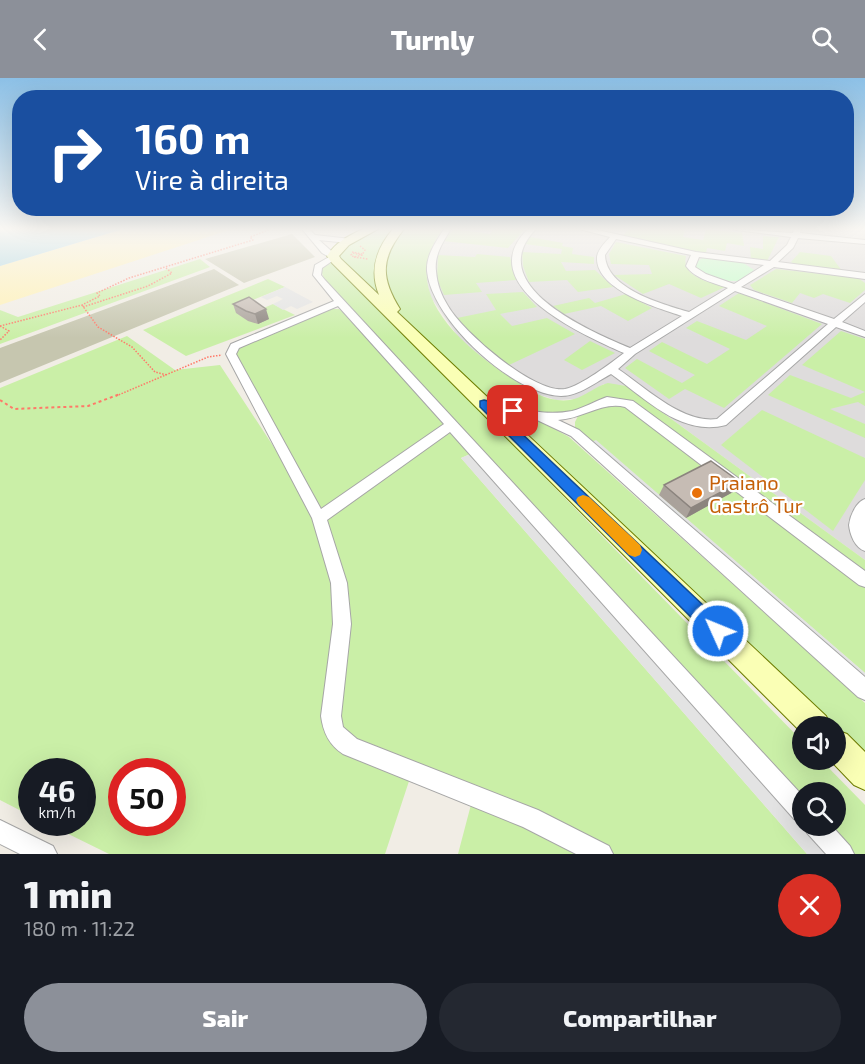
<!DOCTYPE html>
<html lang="pt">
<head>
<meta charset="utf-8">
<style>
	:root { --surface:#171b24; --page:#242831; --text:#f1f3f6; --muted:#9ea1a6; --accent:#8c9099 }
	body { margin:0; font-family:"Exo 2",sans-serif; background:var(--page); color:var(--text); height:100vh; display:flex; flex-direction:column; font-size:22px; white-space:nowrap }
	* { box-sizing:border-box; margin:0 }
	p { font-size:20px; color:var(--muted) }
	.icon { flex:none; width:33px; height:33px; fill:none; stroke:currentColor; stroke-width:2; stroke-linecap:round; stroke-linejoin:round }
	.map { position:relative; height:776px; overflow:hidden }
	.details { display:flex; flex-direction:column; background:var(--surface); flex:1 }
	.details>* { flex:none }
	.guide { position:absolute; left:12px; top:12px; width:842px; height:126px; border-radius:24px; box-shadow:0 6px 24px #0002; background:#1a4fa0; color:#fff; overflow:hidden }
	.tools { position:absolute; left:792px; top:638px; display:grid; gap:12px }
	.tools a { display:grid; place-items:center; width:54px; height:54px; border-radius:50%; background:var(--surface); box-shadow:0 6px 24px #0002; font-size:30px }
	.speed { position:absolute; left:18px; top:680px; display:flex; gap:12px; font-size:30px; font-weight:700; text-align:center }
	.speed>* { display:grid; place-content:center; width:78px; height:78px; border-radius:50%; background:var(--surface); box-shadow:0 6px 24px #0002; line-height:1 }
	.speed small { font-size:15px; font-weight:400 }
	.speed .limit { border:9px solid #d22; background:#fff; color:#111 }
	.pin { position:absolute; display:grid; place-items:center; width:51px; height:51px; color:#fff; margin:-26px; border-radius:12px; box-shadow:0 3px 9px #0006 }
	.me { position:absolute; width:66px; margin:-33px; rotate:314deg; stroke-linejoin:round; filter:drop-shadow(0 0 4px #0008) }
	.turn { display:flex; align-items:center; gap:21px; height:126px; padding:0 24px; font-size:27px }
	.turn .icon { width:78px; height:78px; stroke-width:2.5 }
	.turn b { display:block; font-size:42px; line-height:51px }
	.round { display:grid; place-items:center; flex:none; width:63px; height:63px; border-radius:32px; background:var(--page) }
	.summary { display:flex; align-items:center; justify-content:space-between; height:102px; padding:0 24px }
	h1 { font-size:36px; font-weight:800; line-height:45px }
	.button { display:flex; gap:12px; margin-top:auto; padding:12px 24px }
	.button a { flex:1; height:69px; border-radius:36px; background:var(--accent); color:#fff; font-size:24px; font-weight:800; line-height:69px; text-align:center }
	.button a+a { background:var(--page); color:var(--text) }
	header { display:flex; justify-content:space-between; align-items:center; height:78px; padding:0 24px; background:var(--accent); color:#fff; font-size:27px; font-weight:800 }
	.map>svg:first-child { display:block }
</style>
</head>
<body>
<header><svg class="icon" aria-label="back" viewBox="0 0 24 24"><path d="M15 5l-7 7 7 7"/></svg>Turnly<svg class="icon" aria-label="search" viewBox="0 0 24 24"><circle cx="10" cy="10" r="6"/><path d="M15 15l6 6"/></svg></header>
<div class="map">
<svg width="865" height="776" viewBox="0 0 865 776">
	<rect width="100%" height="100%" fill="#f1ede5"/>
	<path fill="#dedcdc" d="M443,151H865V482L626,308L604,306L578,321L556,322L534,315L482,280L459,260L430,218L426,202L427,183L433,164Z"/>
	<g fill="#c6c6af">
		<path d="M292,156L315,179L244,205L205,181Z"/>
		<path d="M214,191L239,207L0,305V270Z"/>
	</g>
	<g fill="#caefa7" fill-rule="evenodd">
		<path d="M373,151H443C396,212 460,266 508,298C523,307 539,320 557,322C581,325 588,311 608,305L626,308L865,482V595L596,363L587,366L575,355V344L579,336L541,339L484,326L380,222L336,183L334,174Z"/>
		<path d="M454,151L490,156L493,151H525L508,170L443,163Z"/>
		<path d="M629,151H685L683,159L703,162L706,151L742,155L744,168L727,165L725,173L707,170L706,175L622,159Z"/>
		<path d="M763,158L779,159L767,183L751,181L750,169L763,171Z"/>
		<path d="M530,159L563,165L562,168L573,170L572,176L594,179V186L561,184L566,193L595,192L613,209L578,214L567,202L529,204L523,188L522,174L561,176L562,171L525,166Z"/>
		<path d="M616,164L686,178C681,199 709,204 725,209L701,220L669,206L643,216L614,197L652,196L649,187L611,186L609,176Z"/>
		<path d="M800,174L831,178L842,193L799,188L791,184Z"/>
		<path d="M477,176L510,179L516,202L476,205L482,214L444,217L437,201L438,177L475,179Z"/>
		<path d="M200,181L210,189L0,266V232L18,239Z"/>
		<path d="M331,185L481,334L802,663V681H820L865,727V776H849L823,747H836V714H802V725L324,201L321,192L325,186Z"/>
		<path d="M776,191L858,200L865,205V212L850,225L823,216L814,220L800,215L792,225L754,212L750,207Z"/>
		<path d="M268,201L285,209L253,222L259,232L273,226L295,237L186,278L143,252Z"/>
		<path d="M523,214L537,229L500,236L512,248L547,240L575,256L509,287L480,266L457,240L496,232L486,216Z"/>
		<path d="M739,215L822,246L724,330L685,311L669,321L625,290L637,281L682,305L695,297L649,273L662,264L707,286L730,271L686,250L697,243L746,262L767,248L719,228Z"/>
		<path d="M626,216L652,230L628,243L601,228L564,236L553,228L589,220L595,225Z"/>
		<path d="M326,231H339L344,235L475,374L461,380L807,776H458L473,719L412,694L385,776H109L44,744H82V693H32L31,738L0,722V310L127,258L175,292L220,287L302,412L231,271ZM122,693H172V744H122Z"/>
		<path d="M841,253L865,261V328L858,324L830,331L865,346V360L768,317L790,297L851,320L865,314L802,287Z"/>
		<path d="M590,263L615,275L582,292L564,282Z"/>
		<path d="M762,332L865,380V402L833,453L721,367Z"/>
		<path d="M506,335L538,342L569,359L865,625V677Z"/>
	</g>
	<path fill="#fff1b5" d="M123,151H232L0,227V188Z"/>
	<path fill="#bffec5" d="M704,179L742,184L754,192L738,203H729L702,195L695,191L694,186Z"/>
	<g fill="#e3e3e3">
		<path d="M285,209L313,224L297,231L291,228L283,232L273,226L283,221L277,218L267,222L261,219Z"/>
		<path d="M596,362L865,595V612L587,366Z"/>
		<path d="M475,374L802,733V747H815L832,776H807L461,380Z"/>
	</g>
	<path fill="#a2d3e2" d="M0,151H123L0,188Z"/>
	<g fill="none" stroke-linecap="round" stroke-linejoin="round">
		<defs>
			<g id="street">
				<path d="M302,151H309L315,157L351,161V165H348L319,162L338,179L322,190L321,197L325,202L802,717V744L794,741L450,354L327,442L347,505L351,546L341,638L343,649L357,661L538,732L609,768L613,776H576L523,749L343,676C329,667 323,654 321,638L333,546L331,505L312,440L226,276L231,266L334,223L313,197L315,187L329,179L322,175ZM338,228L444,346L321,431L236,276L239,270Z"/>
				<path d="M444,151H451C443,164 434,177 436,193C437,206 441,217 448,228C463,254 534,316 565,311C581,308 611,285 624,275C585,258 470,207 528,151H536C481,207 590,253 630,270L682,238C658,230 595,212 597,179C598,171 605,165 610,159L579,151H593L696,174L770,183L787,167L791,159L729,151L793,155L794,151H801L800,155L865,162V166L798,160L793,170L778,184L865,195V201L774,189L741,209L834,241L865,216V224L842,244L865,253V259L836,249L726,347C681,359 645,320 611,296C596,304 579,318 561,318C513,317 431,241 427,193C426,177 436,164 444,151ZM616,161L691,177L686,188C695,201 714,205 728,210L689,234C662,226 606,211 605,177ZM699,179L764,187L734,206L706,196L695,189ZM735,213L828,246L717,341C683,346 645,309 618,291L635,276Z"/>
				<path d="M607,319L633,323L865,493V509L859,507L625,329C603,323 582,341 558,342L579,352L865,599V622L858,619L571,358L537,342L480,329L478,326L484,322C513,329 542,339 572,333C584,330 595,323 607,319Z"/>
				<path d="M865,421V473C855,470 850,457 849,447C850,438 856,424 865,421Z"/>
				<path d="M0,742L53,768L57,776H20L0,766Z"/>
				<path d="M803,747H831L850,768L854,776H826L807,755Z"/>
			</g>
			<g id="secondary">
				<path d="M363,151H378L349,167L339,178L341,181L379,217C369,192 376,171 393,151H404C381,180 380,199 400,231L397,234L826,638L831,648H802V655L332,185L327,178C336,164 348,158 363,151Z"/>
				<path d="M836,652L847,656L865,674V712L854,707L829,681H836Z"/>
			</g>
		</defs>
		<use href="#street" stroke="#a6a6a6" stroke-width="2"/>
		<use href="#secondary" stroke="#6e7d00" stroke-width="2"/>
		<g stroke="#ff7968" stroke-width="1.5" stroke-dasharray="1.5 1.5" stroke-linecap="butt">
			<path d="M360,168L365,172L362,177"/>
			<path d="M352,174L362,176"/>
			<path d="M353,175L362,177L354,179L351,177Z"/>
			<path d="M354,179L368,181"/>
			<path d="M82,227L98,249L132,269L155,294L167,297"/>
			<path d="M83,229L148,208L172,195L166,190"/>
			<path d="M0,248L82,227L100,218L97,215L129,200L253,162L250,159L271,151"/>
			<path d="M0,248L9,253L0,262"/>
			<path d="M116,318L208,279L222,277"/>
		</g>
		<path stroke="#ff7968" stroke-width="2" stroke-dasharray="3 3" stroke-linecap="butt" d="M0,322L14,331L88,328L120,316"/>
		<use href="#street" fill="#fff" fill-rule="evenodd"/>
		<use href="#secondary" fill="#faffb5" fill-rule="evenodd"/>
	</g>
	<g fill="#aaa29b">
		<path d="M233,226L269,241L258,246L248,243L236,235Z"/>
		<path d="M664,407L733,414L686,440L659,417Z"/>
	</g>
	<g fill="#8b847e">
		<path d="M266,231L269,241L258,246L255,236Z"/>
		<path d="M740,404L733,414L686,440L691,430Z"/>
	</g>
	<g fill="#c6bcb4" stroke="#8b847e" stroke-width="1.5">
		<path d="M249,219L266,231L255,236L246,233L233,226Z"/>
		<path d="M711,383L740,404L691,430L664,407Z"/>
	</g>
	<linearGradient id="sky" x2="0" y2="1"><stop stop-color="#8cc0e6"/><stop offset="0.58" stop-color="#f9f7f3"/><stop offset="1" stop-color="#f9f7f3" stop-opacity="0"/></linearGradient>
	<rect width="865" height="260" fill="url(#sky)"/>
	<path fill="#1a73e8" stroke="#114b97" stroke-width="1.5" d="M484,322L518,330L520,333L513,336L498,333L724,547L727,553L724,559L718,562L711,559L480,329V323Z"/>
	<path fill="#f59e0b" d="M583,417L589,419L640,467L642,472L640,477L635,479L629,477L578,426L576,422L578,419Z"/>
	<circle fill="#e8710a" stroke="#fff" stroke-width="2" cx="697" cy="415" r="6"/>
	<g text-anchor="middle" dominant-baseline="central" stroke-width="4.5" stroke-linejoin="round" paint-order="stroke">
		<g font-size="20" fill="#c56008" stroke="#fff" text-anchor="start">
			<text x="709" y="404">Praiano<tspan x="709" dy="23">Gastrô Tur</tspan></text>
		</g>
	</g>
</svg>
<div class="tools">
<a><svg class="icon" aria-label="sound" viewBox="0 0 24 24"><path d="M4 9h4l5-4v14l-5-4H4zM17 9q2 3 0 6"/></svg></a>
<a><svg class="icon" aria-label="search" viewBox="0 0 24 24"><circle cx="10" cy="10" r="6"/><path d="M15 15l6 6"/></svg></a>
</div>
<div class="speed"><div>46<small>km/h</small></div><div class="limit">50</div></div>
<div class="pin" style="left:513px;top:333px;background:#d93025"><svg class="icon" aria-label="arrive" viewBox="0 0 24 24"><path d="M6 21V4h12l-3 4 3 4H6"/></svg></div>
<svg class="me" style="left:718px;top:553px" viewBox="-20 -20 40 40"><circle r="17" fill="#1a73e8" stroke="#fff" stroke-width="3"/><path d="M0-11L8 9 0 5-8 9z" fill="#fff"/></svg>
<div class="guide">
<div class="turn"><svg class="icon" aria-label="right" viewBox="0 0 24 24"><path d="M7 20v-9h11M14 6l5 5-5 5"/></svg><div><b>160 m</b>Vire à direita</div></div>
</div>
</div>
<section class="details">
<div class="summary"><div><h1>1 min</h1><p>180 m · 11:22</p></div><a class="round" style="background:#d93025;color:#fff"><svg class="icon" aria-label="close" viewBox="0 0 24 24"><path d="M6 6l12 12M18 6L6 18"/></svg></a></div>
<div class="button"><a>Sair</a><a>Compartilhar</a></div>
</section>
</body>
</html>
